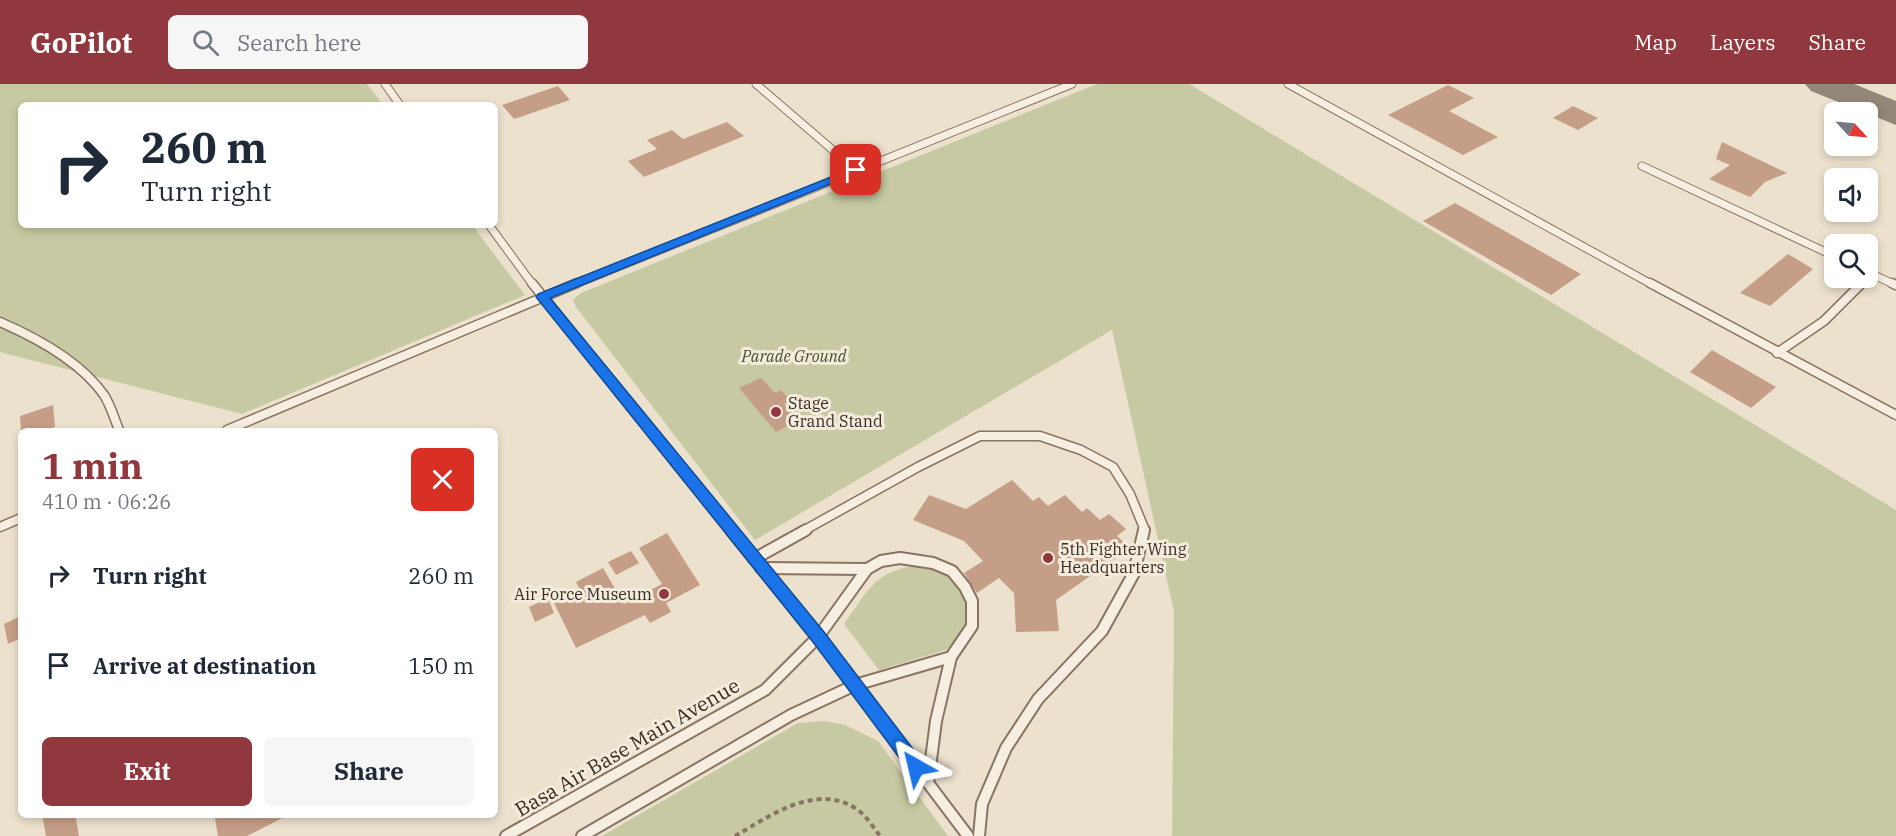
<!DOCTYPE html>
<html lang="en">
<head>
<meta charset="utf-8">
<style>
	:root { --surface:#fff; --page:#f6f6f7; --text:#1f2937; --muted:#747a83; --accent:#90383d }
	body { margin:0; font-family:"IBM Plex Serif",serif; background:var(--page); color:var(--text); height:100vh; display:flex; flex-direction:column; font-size:22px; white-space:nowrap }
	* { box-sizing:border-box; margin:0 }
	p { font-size:20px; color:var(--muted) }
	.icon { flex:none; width:33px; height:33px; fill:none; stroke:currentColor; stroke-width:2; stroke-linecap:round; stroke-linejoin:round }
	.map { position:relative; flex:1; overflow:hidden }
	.details { position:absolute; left:18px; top:344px; width:480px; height:390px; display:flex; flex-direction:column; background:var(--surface); border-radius:9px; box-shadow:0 3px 9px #0003 }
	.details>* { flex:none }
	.banner { position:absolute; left:18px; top:18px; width:480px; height:126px; border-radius:9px; box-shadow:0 3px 9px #0003; background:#fff; color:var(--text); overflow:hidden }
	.needle { width:39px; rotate:116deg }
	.fabs { position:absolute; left:1824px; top:18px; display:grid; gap:12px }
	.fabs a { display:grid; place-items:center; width:54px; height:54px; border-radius:9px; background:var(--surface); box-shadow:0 3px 9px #0003; font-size:30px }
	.pin { position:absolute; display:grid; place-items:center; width:51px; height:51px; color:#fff; margin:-26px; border-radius:12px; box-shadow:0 3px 9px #0006 }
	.me { position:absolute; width:66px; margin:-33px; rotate:323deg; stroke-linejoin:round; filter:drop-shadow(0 0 4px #0008) }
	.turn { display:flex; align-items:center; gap:21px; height:126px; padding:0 24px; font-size:27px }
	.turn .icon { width:78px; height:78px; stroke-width:2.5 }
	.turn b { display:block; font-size:42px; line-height:51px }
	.round { display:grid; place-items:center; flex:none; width:63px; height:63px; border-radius:9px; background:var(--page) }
	.overview { display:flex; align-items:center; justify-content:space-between; height:102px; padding:0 24px }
	h1 { font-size:36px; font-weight:700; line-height:45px; color:var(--accent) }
	.primary-button { display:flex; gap:12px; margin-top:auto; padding:12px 24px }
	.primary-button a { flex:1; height:69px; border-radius:9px; background:var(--accent); color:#fff; font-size:24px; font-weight:700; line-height:69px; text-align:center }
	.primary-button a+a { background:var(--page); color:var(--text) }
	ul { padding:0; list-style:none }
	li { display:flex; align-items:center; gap:18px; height:90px; padding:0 24px }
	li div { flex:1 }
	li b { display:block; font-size:22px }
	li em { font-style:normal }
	header { display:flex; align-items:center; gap:36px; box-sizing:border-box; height:84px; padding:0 30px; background:var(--accent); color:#fff }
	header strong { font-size:28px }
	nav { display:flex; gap:33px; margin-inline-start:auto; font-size:21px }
	.search { width:420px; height:54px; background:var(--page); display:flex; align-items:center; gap:15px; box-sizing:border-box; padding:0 21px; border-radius:9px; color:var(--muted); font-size:22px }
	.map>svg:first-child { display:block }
</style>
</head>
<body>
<header>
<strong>GoPilot</strong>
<div class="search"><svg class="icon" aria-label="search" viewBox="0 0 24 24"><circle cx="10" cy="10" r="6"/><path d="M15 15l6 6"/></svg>Search here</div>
<nav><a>Map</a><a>Layers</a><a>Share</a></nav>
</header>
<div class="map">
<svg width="1896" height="752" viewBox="0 0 1896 752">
	<rect width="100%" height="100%" fill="#ebe1cd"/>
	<g fill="#c6c9a1">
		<path d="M0,0H367L383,21H21V141H472L525,211L242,330L0,268Z"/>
		<path d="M1097,0H1189L1896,426V752H1172L1174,528L1112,246L755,456L576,223L573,216L581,209Z"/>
		<path d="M914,482C923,484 934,485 942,488C959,496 975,521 967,540C964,548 957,556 952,564L879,586L844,540C867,509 873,488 914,482Z"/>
		<path d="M824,637L845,641L878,657L948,752H602L798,639Z"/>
	</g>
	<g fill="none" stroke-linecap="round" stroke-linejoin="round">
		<path fill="#928778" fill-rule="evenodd" d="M1805,0H1854L1896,17V41L1811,7Z"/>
	</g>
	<g fill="#c59e87">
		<path d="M1448,1L1474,14L1449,27L1498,53L1463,71L1388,31Z"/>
		<path d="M558,2L570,16L514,35L502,21Z"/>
		<path d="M1573,22L1598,34L1578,46L1553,34Z"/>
		<path d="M727,38L744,52L644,93L628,77L657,65L647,56L672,46L683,55Z"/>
		<path d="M1722,58L1787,89L1765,98L1750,113L1709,95L1730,81L1716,75Z"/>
		<path d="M1455,119L1581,190L1551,211L1423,137Z"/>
		<path d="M1788,170L1813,185L1770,222L1740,209Z"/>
		<path d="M1712,266L1776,303L1751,324L1690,288Z"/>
		<path d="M761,294L775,309L781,306L791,317L784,320L799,336L776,348L739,304Z"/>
		<path d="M53,321L55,343L46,346H21L20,332Z"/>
		<path d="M1012,396L1033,417L1039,413L1048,422L1065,411L1082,428L1087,424L1100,436L1109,430L1126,445L1117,452L1130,464L1056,516L1059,547L1016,548L1014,509L999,494L977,509L964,489L983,477L964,457L913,436L929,411L966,425Z"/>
		<path d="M667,449L700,501L666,519L671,528L650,539L645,531L576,564L554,519L580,506L576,498L603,484L624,520L662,500L639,464Z"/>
		<path d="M631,467L639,479L616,491L608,478Z"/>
		<path d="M548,514L554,529L535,538L529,523Z"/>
		<path d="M21,532V554L8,560L4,540Z"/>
		<path d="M42,730H75L79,752H46Z"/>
		<path d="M222,730H290L247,752H218L215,734Z"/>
	</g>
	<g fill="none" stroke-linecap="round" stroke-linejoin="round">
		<defs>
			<g id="service-far2">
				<path d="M385,0L400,21"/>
				<path d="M756,0L856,86"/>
				<path d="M1288,0L1653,201"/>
				<path d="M1642,82L1834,172"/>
				<path d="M489,141L533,201"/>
				<path d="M1868,188L1895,201"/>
				<path d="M573,201L1072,0"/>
				<path d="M1860,201L1871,190"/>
			</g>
			<g id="service-far1">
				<path d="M532,199L732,447"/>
				<path d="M1650,199L1896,331"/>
				<path d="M1892,199L1896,201"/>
				<path d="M0,238C37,254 80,277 104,311C111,322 114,334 119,346"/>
				<path d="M1777,269L1824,237L1862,199"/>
				<path d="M227,346L577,199"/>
				<path d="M0,443L21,434"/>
				<path d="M803,447L918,383L980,352H1040L1081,366L1113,383L1130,410L1144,444L1143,447"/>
			</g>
			<g id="service">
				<path d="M731,446L818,553L968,752"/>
				<path d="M754,475L806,446"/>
				<path d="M761,484L867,485"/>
				<path d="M928,699L936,637L951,573"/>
				<path d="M506,752L765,606L818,553L867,485L881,477L900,474L933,479L952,487L965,503L972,517V542L951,573L855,601L791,631L582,752"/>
				<path d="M979,752L982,720L1006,664L1038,615L1102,547L1134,489L1144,446"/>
			</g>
		</defs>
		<use href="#service-far2" stroke="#877462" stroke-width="9"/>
		<use href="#service-far1" stroke="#877462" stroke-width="11"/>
		<use href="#service" stroke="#877462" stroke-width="14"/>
		<path stroke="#877462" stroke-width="4" stroke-dasharray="5 4" stroke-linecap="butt" d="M735,752C770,732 815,699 855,724C866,731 873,743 880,752"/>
		<use href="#service-far2" stroke="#f6eee0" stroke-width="7"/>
		<use href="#service-far1" stroke="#f6eee0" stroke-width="8"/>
		<use href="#service" stroke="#f6eee0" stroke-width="10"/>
	</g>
	<path fill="#1a73e8" stroke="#114b97" stroke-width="1.5" d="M856,83L861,86L860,88L550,214L824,548L922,677L925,683L922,688L916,691L910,688L813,558L536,213L538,210Z"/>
	<g fill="#90383d" stroke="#f3ebdc" stroke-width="2">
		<circle cx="776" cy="328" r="6"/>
		<circle cx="1048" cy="474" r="6"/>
		<circle cx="664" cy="510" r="6"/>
	</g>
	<g text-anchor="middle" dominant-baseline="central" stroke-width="6" stroke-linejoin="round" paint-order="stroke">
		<g font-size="16" font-style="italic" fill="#4c542c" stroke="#f3ebdc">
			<text x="794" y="272">Parade Ground</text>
		</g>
		<g font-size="16" fill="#392d23" stroke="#f3ebdc" text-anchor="start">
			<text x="788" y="319">Stage<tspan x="788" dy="18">Grand Stand</tspan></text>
			<text x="1060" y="465">5th Fighter Wing<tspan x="1060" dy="18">Headquarters</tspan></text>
			<text x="652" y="510" text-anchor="end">Air Force Museum</text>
		</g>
		<g font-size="20" fill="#392d23" stroke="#f3ebdc">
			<text transform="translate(627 663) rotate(-30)">Basa Air Base Main Avenue</text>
		</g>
	</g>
</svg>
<div class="fabs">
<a><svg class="needle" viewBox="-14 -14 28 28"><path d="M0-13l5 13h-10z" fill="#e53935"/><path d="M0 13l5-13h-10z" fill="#747a83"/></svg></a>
<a><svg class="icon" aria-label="sound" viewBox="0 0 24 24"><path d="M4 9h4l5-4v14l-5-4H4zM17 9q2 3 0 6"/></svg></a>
<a><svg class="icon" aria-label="search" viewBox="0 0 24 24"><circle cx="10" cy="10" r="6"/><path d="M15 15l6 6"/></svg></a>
</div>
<div class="pin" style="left:856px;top:86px;background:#d93025"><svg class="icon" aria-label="arrive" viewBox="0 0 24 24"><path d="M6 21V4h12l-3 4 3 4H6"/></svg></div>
<svg class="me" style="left:916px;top:683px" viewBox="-20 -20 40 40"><path d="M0-17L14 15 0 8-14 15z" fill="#1a73e8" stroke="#fff" stroke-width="4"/></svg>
<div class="banner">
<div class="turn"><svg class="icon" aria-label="right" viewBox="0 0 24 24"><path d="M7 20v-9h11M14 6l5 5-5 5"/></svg><div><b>260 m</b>Turn right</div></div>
</div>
<section class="details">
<div class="overview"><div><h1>1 min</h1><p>410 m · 06:26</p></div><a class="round" style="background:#d93025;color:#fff"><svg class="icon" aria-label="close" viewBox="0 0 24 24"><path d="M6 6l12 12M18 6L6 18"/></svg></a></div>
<ul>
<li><svg class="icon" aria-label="right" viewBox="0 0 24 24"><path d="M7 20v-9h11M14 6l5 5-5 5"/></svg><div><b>Turn right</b></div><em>260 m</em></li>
<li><svg class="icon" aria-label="arrive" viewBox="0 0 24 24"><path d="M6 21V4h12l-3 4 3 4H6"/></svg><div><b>Arrive at destination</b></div><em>150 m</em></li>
</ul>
<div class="primary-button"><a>Exit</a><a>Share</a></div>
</section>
</div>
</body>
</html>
